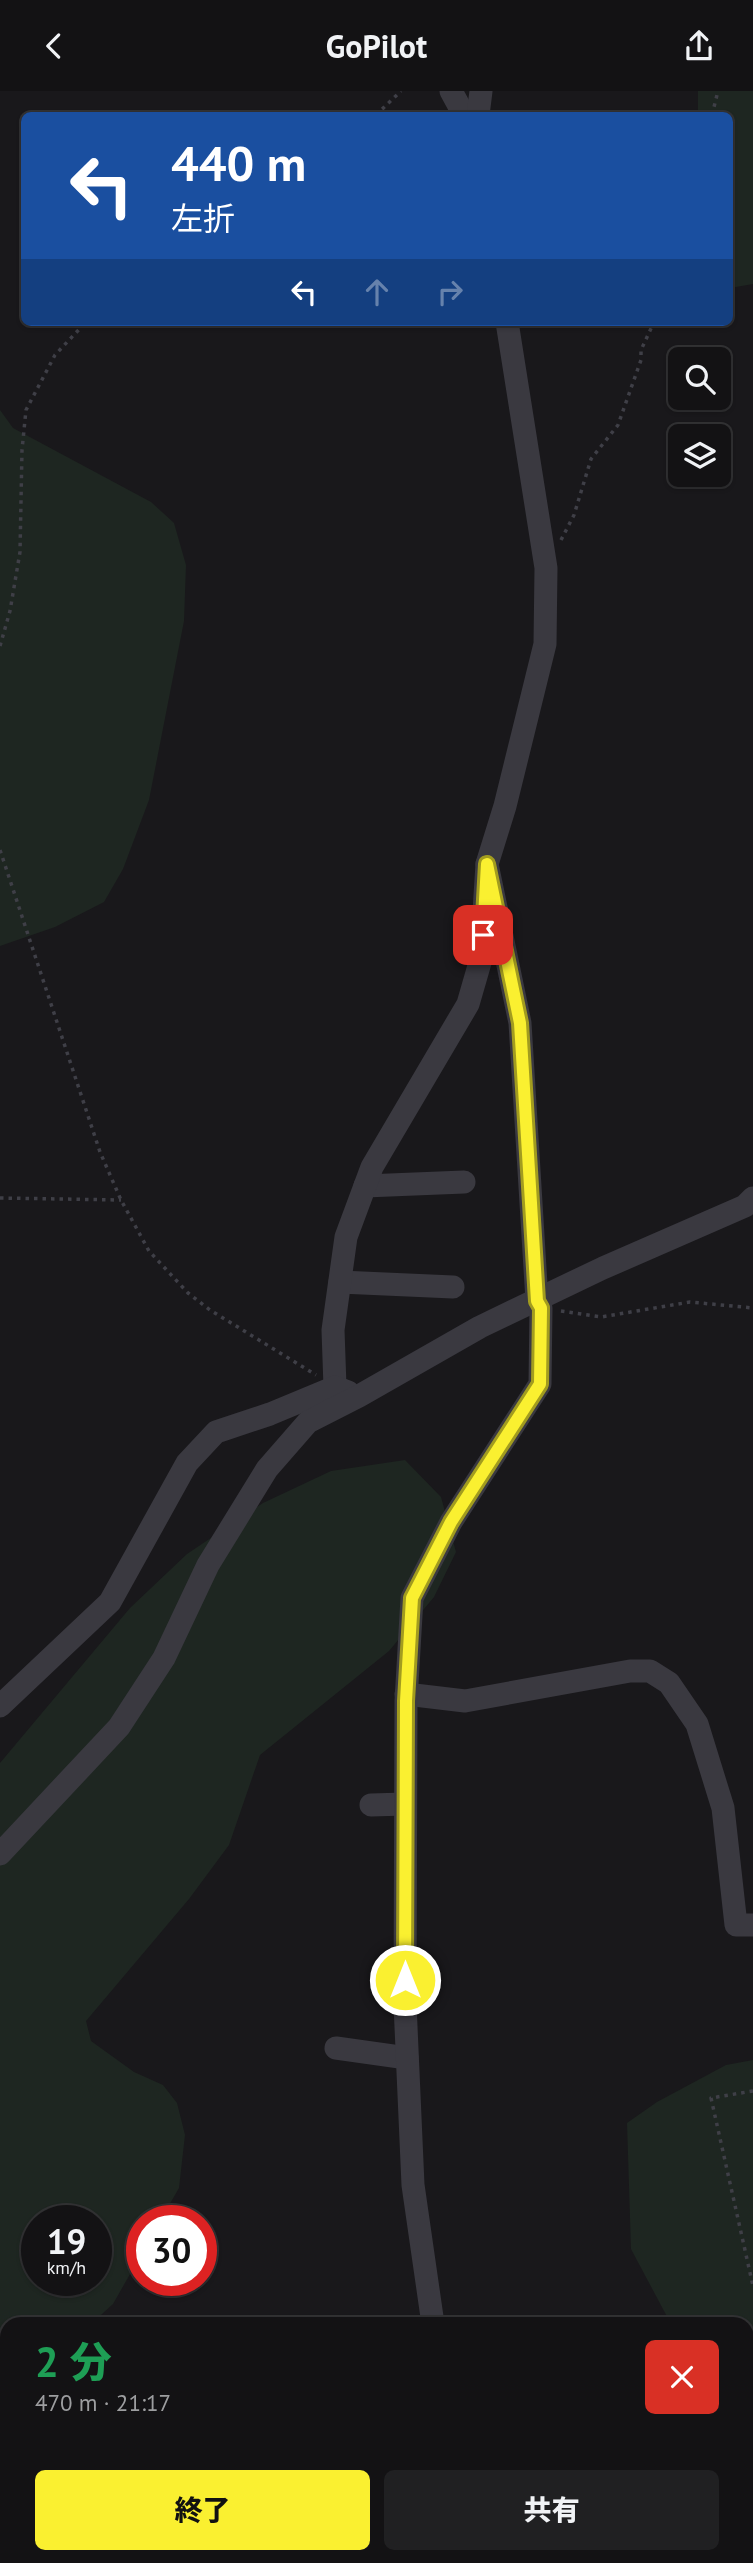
<!DOCTYPE html>
<html lang="ja">
<head>
<meta charset="utf-8">
<style>
	:root { --surface:#131214; --page:#202022; --text:#f1f3f6; --muted:#9d9ea0; --line:#323234; --accent:#faf030 }
	body { margin:0; font-family:"PT Sans","Noto Sans JP",sans-serif; background:var(--page); color:var(--text); height:100vh; display:flex; flex-direction:column; font-size:26px; white-space:nowrap }
	* { box-sizing:border-box; margin:0 }
	p { font-size:23px; color:var(--muted) }
	.icon { flex:none; width:38px; height:38px; fill:none; stroke:currentColor; stroke-width:2; stroke-linecap:round; stroke-linejoin:round }
	.map { position:relative; flex:1; overflow:hidden }
	.side { position:absolute; left:0px; top:2226px; width:754px; height:247px; display:flex; flex-direction:column; background:var(--surface); border-radius:21px 21px 0 0; box-shadow:0 2px 5px #0004,0 0 0 2px var(--line) }
	.side>* { flex:none }
	.top-card { position:absolute; left:21px; top:21px; width:712px; height:214px; border-radius:10px; box-shadow:0 2px 5px #0004,0 0 0 2px var(--line); background:#1a4fa0; color:#fff; overflow:hidden }
	.buttons { position:absolute; left:668px; top:256px; display:grid; gap:14px }
	.buttons a { display:grid; place-items:center; width:63px; height:63px; border-radius:10px; background:var(--surface); box-shadow:0 2px 5px #0004,0 0 0 2px var(--line); font-size:35px }
	.speed { position:absolute; left:21px; top:2114px; display:flex; gap:14px; font-size:35px; font-weight:700; text-align:center }
	.speed>* { display:grid; place-content:center; width:91px; height:91px; border-radius:50%; background:var(--surface); box-shadow:0 2px 5px #0004,0 0 0 2px var(--line); line-height:1 }
	.speed small { font-size:18px; font-weight:400 }
	.speed .limit { border:10px solid #d22; background:#fff; color:#111 }
	.pin { position:absolute; display:grid; place-items:center; width:60px; height:60px; color:#fff; margin:-30px; border-radius:14px; box-shadow:0 4px 10px #0006 }
	.me { position:absolute; width:77px; margin:-38px; rotate:0deg; stroke-linejoin:round; filter:drop-shadow(0 0 5px #0008) }
	.turn { display:flex; align-items:center; gap:24px; height:147px; padding:0 35px; font-size:32px }
	.turn .icon { width:91px; height:91px; stroke-width:2.5 }
	.turn b { display:block; font-size:49px; line-height:60px }
	.lanes { display:flex; align-items:center; height:66px; padding:0 35px; background:#0003; justify-content:center; gap:35px; direction:ltr }
	.lanes .off { opacity:.35 }
	.round { display:grid; place-items:center; flex:none; width:74px; height:74px; border-radius:10px; background:var(--page) }
	.head { display:flex; align-items:center; justify-content:space-between; height:119px; padding:0 35px }
	h1 { font-size:42px; font-weight:800; line-height:52px; color:#1e9e55 }
	.primary-button { display:flex; gap:14px; margin-top:auto; padding:14px 35px }
	.primary-button a { flex:1; height:80px; border-radius:10px; background:var(--accent); color:#111; font-size:28px; font-weight:800; line-height:80px; text-align:center }
	.primary-button a+a { background:var(--page); color:var(--text) }
	header { display:flex; justify-content:space-between; align-items:center; height:91px; padding:0 35px; background:var(--surface); font-size:32px; font-weight:800 }
	.map>svg:first-child { display:block }
</style>
</head>
<body>
<header><svg class="icon" aria-label="back" viewBox="0 0 24 24"><path d="M15 5l-7 7 7 7"/></svg>GoPilot<svg class="icon" aria-label="share" viewBox="0 0 24 24"><path d="M12 15V3M7 8l5-5 5 5M5 13v7h14v-7"/></svg></header>
<div class="map">
<svg width="753" height="2472" viewBox="0 0 753 2472">
	<rect width="100%" height="100%" fill="#19181b"/>
	<g fill="#1e2621" fill-rule="evenodd">
		<path d="M698,0H753V193L730,197V24H698Z"/>
		<path d="M0,319L13,337L151,411L174,432L186,474L184,530L149,709L123,778L104,811L55,836L0,855Z"/>
		<path d="M405,1369L441,1406L456,1461L434,1506L389,1560L260,1664L229,1754L189,1808L86,1930L91,1950L134,1981L163,1994L177,2012L185,2044L179,2097L160,2130H142V2162L113,2213L91,2233H7V2256H0V1672L130,1517L187,1463L263,1412L331,1380ZM37,2130H96V2189H37Z"/>
		<path d="M753,1969V2331L747,2328V2233H671L631,2158L627,2032L657,2011L726,1974Z"/>
	</g>
	<g fill="none" stroke-linecap="round" stroke-linejoin="round">
		<g stroke="#3f3f47" stroke-width="3.5" stroke-dasharray="3.5 5" stroke-linecap="butt">
			<path d="M376,24L401,0"/>
			<path d="M712,24L718,0"/>
			<path d="M561,449L574,424L591,368L618,334L641,269V259L654,231"/>
			<path d="M0,555L10,520L20,461L22,359L26,319L55,264L86,231"/>
			<path d="M0,759L100,1061L121,1109L149,1160L188,1202L210,1219L316,1284"/>
			<path d="M0,1107L121,1109"/>
			<path d="M561,1220L601,1226L690,1211L753,1217"/>
			<path d="M753,2000L711,2007L753,2195"/>
		</g>
		<g stroke="#3a3940" stroke-width="23">
			<path d="M451,0L464,24"/>
			<path d="M478,24L481,0"/>
			<path d="M365,1095L464,1091"/>
			<path d="M340,1191L453,1196"/>
			<path d="M335,1296L333,1239L346,1146L372,1076L468,913L481,868L487,773L505,715L545,553L546,477L507,231"/>
			<path d="M406,1603L465,1610L630,1580H650L669,1592L697,1633L723,1717L736,1834H753"/>
			<path d="M0,1615L110,1511L187,1372L216,1341L270,1323L335,1296L348,1301"/>
			<path d="M371,1714L405,1713"/>
			<path d="M0,1763L119,1636L164,1567L208,1474L267,1378L308,1331L359,1305L480,1236L603,1177L745,1115L753,1107"/>
			<path d="M336,1957L407,1967"/>
			<path d="M433,2233L413,2094L405,1913L406,1610L412,1507L451,1431L540,1293L541,1217L537,1210L520,932L487,773"/>
			<path d="M81,2466L107,2468L117,2472"/>
			<path d="M453,2466V2472"/>
			<path d="M23,2472L36,2466"/>
			<path d="M426,2472L428,2466"/>
		</g>
	</g>
	<g fill="none" stroke-linecap="round" stroke-linejoin="round">
		<defs>
			<path id="route" d="M405,1889L406,1610L412,1507L451,1431L540,1293L541,1217L537,1210L520,932L487,773L483,844"/>
		</defs>
		<use href="#route" stroke="#a29c1f" stroke-width="18"/>
		<use href="#route" stroke="#faf030" stroke-width="12"/>
	</g>
</svg>
<div class="buttons">
<a><svg class="icon" aria-label="search" viewBox="0 0 24 24"><circle cx="10" cy="10" r="6"/><path d="M15 15l6 6"/></svg></a>
<a><svg class="icon" aria-label="layers" viewBox="0 0 24 24"><path d="M12 4l9 5-9 5-9-5zM3 14l9 5 9-5"/></svg></a>
</div>
<div class="speed"><div>19<small>km/h</small></div><div class="limit">30</div></div>
<div class="pin" style="left:483px;top:844px;background:#d93025"><svg class="icon" aria-label="arrive" viewBox="0 0 24 24"><path d="M6 21V4h12l-3 4 3 4H6"/></svg></div>
<svg class="me" style="left:405px;top:1889px" viewBox="-20 -20 40 40"><circle r="17" fill="#faf030" stroke="#fff" stroke-width="3"/><path d="M0-11L8 9 0 5-8 9z" fill="#fff"/></svg>
<div class="top-card">
<div class="turn"><svg class="icon" aria-label="left" viewBox="0 0 24 24"><path d="M17 20v-9H6M10 6l-5 5 5 5"/></svg><div><b>440 m</b>左折</div></div>
<div class="lanes"><svg class="icon" aria-label="left" viewBox="0 0 24 24"><path d="M17 20v-9H6M10 6l-5 5 5 5"/></svg><svg class="icon off" aria-label="ahead" viewBox="0 0 24 24"><path d="M12 20V5M6 11l6-6 6 6"/></svg><svg class="icon off" aria-label="right" viewBox="0 0 24 24"><path d="M7 20v-9h11M14 6l5 5-5 5"/></svg></div>
</div>
<section class="side">
<div class="head"><div><h1>2 分</h1><p>470 m · 21:17</p></div><a class="round" style="background:#d93025;color:#fff"><svg class="icon" aria-label="close" viewBox="0 0 24 24"><path d="M6 6l12 12M18 6L6 18"/></svg></a></div>
<div class="primary-button"><a>終了</a><a>共有</a></div>
</section>
</div>
</body>
</html>
